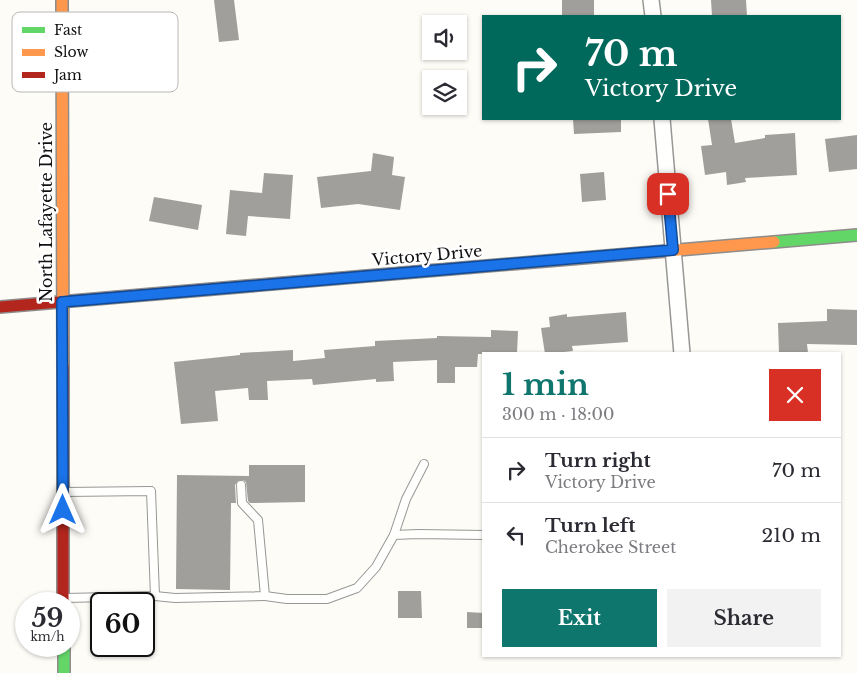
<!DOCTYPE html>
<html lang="en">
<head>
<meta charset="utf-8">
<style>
	:root { --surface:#fff; --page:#f2f2f3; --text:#2b2b33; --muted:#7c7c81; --line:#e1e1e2; --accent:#0f766e }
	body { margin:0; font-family:"Libre Baskerville",serif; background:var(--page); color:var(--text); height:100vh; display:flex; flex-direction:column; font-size:19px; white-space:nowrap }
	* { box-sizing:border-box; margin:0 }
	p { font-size:16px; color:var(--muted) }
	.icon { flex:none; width:28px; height:28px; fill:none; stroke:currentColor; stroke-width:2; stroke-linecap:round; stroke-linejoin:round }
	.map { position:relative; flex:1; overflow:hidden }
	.sheet { position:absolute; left:482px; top:352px; width:359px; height:305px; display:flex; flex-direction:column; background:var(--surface); border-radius:0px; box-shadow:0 1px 4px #0004 }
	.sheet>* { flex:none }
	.banner { position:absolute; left:482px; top:15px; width:359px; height:105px; border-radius:0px; box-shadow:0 1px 4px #0004; background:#00695c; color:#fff; overflow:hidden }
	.fabs { position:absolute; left:422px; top:15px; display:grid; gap:10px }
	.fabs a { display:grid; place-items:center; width:45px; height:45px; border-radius:0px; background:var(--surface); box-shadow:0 1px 4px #0004; font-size:25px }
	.speed { position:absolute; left:15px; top:592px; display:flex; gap:10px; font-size:25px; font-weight:700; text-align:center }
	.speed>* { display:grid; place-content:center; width:65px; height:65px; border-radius:50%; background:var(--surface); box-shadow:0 1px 4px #0004; line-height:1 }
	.speed small { font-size:12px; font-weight:400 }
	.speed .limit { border:2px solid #111; border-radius:8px; background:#fff; color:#111 }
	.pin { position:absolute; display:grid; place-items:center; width:42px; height:42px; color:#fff; margin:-21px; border-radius:10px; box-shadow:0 2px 8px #0006 }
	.me { position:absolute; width:55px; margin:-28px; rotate:0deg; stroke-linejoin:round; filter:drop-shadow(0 0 4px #0008) }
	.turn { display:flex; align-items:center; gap:18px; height:105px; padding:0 20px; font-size:22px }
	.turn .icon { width:65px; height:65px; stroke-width:2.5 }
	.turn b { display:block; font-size:35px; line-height:42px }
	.round { display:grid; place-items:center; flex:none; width:52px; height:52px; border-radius:0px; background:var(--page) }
	.headline { display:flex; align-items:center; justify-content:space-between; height:85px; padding:0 20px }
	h1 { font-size:30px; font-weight:700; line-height:38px; color:var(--accent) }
	.cta { display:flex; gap:10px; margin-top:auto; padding:10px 20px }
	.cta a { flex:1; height:58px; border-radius:0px; background:var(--accent); color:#fff; font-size:20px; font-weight:700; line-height:58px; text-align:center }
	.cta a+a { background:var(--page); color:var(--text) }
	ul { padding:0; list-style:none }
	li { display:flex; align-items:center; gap:15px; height:65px; padding:0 20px; border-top:1px solid var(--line) }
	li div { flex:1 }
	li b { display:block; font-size:19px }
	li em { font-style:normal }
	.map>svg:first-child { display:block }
</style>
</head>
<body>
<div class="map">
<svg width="857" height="673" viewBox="0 0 857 673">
	<rect width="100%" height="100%" fill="#fdfcf7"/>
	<g fill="#a19f9c">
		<path d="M214,0H234L239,40L219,42Z"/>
		<rect x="562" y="0" width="32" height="16"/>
		<path d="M711,0H746L747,16H712Z"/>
		<path d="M573,119H621V132L574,134Z"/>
		<path d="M708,119H731L735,143L765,138V135L795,133L797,175L745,178L746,182L727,185L726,172L705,175L701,146L712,145Z"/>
		<path d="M857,135V169L829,172L825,139Z"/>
		<path d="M373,153L394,157L392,175L405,177L400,210L358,204L321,208L317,177L371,171Z"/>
		<path d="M604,172L606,200L582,202L580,174Z"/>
		<path d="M264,173L293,175L290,219L248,216L246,236L226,234L230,190L262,193Z"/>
		<path d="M154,197L202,205L198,230L149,221Z"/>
		<path d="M827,309L857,310V345L807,344L808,353L779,354L778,323L827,321Z"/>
		<path d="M626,312L628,342L572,346L573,351L545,354L541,328L550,327L549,317L567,314V317Z"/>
		<path d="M491,330L518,331L517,354H478L477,367H455V383H437V360L393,362L394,381L376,382V379L313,385L312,379L267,381L268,400H249L248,388L215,391L218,421L181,424L174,362L240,355V353L293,350V361L325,358L324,350L375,346V341L437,338V336L491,337Z"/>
		<path d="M249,465H305V502L250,503L248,501L246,482L243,480L238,481L235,485L236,503H231L230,590L176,589L177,475L249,476Z"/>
		<path d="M398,591H421L422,618H398Z"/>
		<path d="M467,612L484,613V628H467Z"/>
	</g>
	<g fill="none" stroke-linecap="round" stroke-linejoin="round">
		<defs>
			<g id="lane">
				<path d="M394,535L418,534L484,535"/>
				<path d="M155,596L175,598L265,596L258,520L242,503L241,485"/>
				<path d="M265,596L287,599H327L357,588L376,567L394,535L406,499L424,464"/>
				<path d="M65,598L155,596L151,491L65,492"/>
			</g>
			<g id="street">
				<path d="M651,0L653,16"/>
				<path d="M662,119L682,354"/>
			</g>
			<g id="fast">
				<path d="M774,242L857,235"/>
				<path d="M64,646V673"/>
			</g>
			<g id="slow">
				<path d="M62,0L63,367"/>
				<path d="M414,272L774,242"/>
			</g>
			<g id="jam">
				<path d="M0,307L414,272"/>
				<path d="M63,367V604"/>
			</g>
		</defs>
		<use href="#lane" stroke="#979795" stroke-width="10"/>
		<use href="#street" stroke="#979795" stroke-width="18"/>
		<use href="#fast" stroke="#8e8d8b" stroke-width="14"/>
		<use href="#slow" stroke="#8e8d8b" stroke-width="14"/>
		<use href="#jam" stroke="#8e8d8b" stroke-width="14"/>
		<use href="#lane" stroke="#fffffe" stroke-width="8"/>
		<use href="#street" stroke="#fffffe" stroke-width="15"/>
		<use href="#fast" stroke="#63d668" stroke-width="11"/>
		<use href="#slow" stroke="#ff974d" stroke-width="11"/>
		<use href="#jam" stroke="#b3261e" stroke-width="11"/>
	</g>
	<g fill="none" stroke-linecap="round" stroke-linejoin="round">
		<defs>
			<path id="route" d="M63,510L62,302L673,250L668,194"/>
		</defs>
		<use href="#route" stroke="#114b97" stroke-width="12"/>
		<use href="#route" stroke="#1a73e8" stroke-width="9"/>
	</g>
	<g text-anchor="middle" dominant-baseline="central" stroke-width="5" stroke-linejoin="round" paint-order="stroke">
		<g font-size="16" fill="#111" stroke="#fff">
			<text transform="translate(46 212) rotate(-90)">North Lafayette Drive</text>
			<text transform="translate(427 255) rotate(-5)">Victory Drive</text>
		</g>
	</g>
	<rect x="12" y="12" width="166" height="80" rx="8" fill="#fff" stroke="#b8b8b8" stroke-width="1"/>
	<rect x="22" y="27" width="23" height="6" fill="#63d668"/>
	<rect x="22" y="49" width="23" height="7" fill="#ff974d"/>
	<rect x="22" y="72" width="23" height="6" fill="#b3261e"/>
	<g font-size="14" fill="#111">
		<text x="54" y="35">Fast</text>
		<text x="54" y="57">Slow</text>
		<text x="54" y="80">Jam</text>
	</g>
</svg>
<div class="fabs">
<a><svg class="icon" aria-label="sound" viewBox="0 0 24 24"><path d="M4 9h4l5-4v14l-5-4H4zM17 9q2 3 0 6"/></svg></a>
<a><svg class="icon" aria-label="layers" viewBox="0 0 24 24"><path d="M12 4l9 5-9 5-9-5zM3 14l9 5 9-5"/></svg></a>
</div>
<div class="speed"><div>59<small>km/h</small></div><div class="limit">60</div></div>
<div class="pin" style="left:668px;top:194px;background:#d93025"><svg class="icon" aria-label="arrive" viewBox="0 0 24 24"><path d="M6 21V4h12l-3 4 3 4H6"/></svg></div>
<svg class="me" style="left:63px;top:510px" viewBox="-20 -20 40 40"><path d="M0-17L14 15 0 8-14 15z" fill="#1a73e8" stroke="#fff" stroke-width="4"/></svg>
<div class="banner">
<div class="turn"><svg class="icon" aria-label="right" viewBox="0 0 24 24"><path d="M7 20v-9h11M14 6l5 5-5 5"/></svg><div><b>70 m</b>Victory Drive</div></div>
</div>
<section class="sheet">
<div class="headline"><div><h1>1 min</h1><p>300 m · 18:00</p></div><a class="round" style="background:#d93025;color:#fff"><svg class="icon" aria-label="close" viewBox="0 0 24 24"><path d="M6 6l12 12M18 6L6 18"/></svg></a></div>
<ul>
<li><svg class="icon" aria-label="right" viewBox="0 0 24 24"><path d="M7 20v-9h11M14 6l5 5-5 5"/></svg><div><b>Turn right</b><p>Victory Drive</p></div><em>70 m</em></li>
<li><svg class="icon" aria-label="left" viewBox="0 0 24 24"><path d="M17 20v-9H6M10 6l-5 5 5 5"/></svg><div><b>Turn left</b><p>Cherokee Street</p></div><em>210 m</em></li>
</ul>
<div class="cta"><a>Exit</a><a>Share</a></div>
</section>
</div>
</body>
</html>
